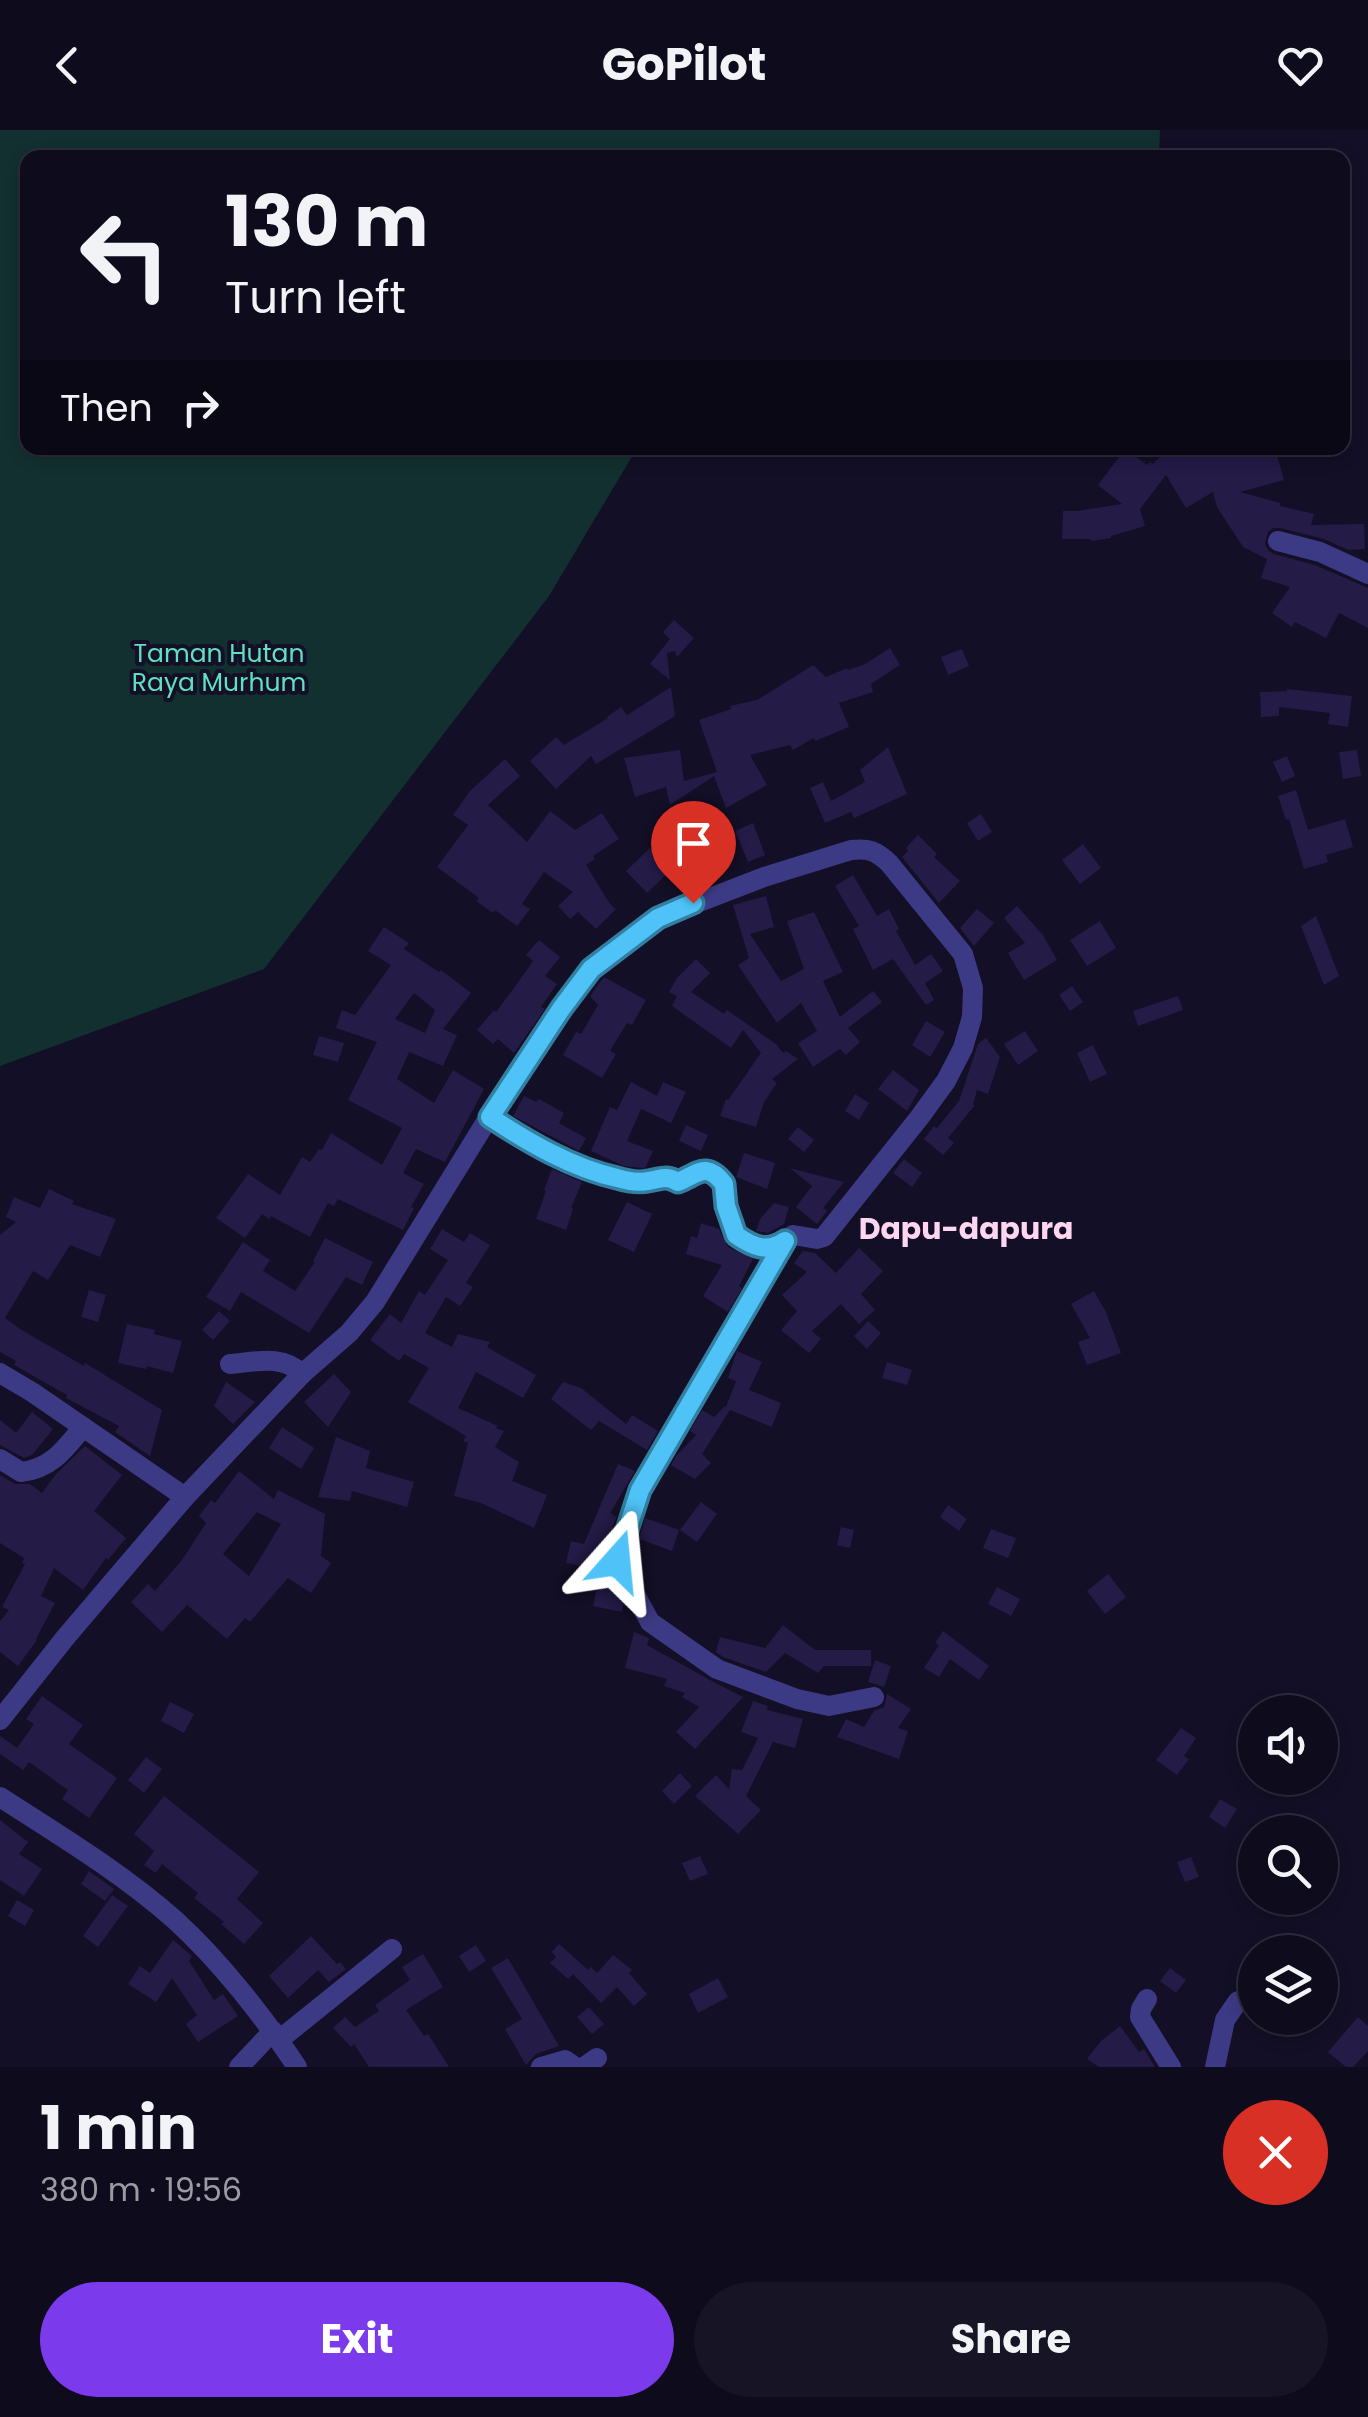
<!DOCTYPE html>
<html lang="en">
<head>
<meta charset="utf-8">
<style>
	:root { --surface:#0e0b1c; --page:#171425; --text:#f1f3f6; --muted:#9b9ba3; --line:#2e2b3b; --accent:#7c3aed }
	body { margin:0; font-family:Poppins,sans-serif; background:var(--page); color:var(--text); height:100vh; display:flex; flex-direction:column; font-size:38px; white-space:nowrap }
	* { box-sizing:border-box; margin:0 }
	p { font-size:32px; color:var(--muted) }
	.icon { flex:none; width:55px; height:55px; fill:none; stroke:currentColor; stroke-width:2; stroke-linecap:round; stroke-linejoin:round }
	.map { position:relative; height:1937px; overflow:hidden }
	.side { display:flex; flex-direction:column; background:var(--surface); flex:1 }
	.side>* { flex:none }
	.banner { position:absolute; left:20px; top:20px; width:1330px; height:305px; border-radius:20px; box-shadow:0 5px 15px #0003,0 0 0 2px var(--line); background:#0e0b1c; color:var(--text); overflow:hidden }
	.buttons { position:absolute; left:1238px; top:1565px; display:grid; gap:20px }
	.buttons a { display:grid; place-items:center; width:100px; height:100px; border-radius:50%; background:var(--surface); box-shadow:0 5px 15px #0003,0 0 0 2px var(--line); font-size:50px }
	.pin { position:absolute; display:grid; place-items:center; width:85px; height:85px; color:#fff; margin:-102px -42px; border-radius:50% 50% 50% 0; rotate:-45deg; box-shadow:0 0 10px #0007 }
	.pin .icon { rotate:45deg }
	.me { position:absolute; width:110px; margin:-55px; rotate:18deg; stroke-linejoin:round; filter:drop-shadow(0 0 8px #0008) }
	.turn { display:flex; align-items:center; gap:35px; height:210px; padding:0 40px; font-size:45px }
	.turn .icon { width:130px; height:130px; stroke-width:2.5 }
	.turn b { display:block; font-size:70px; line-height:85px }
	.then { display:flex; align-items:center; height:95px; padding:0 40px; background:#0003; gap:20px; font-size:38px }
	.round { display:grid; place-items:center; flex:none; width:105px; height:105px; border-radius:52px; background:var(--page) }
	.headline { display:flex; align-items:center; justify-content:space-between; height:170px; padding:0 40px }
	h1 { font-size:60px; font-weight:700; line-height:75px }
	.cta { display:flex; gap:20px; margin-top:auto; padding:20px 40px }
	.cta a { flex:1; height:115px; border-radius:60px; background:var(--accent); color:#fff; font-size:40px; font-weight:700; line-height:115px; text-align:center }
	.cta a+a { background:var(--page); color:var(--text) }
	header { display:flex; justify-content:space-between; align-items:center; height:130px; padding:0 40px; background:var(--surface); font-size:45px; font-weight:700 }
	.map>svg:first-child { display:block }
</style>
</head>
<body>
<header><svg class="icon" aria-label="back" viewBox="0 0 24 24"><path d="M15 5l-7 7 7 7"/></svg>GoPilot<svg class="icon" aria-label="heart" viewBox="0 0 24 24"><path d="M12 20l-8-8c-3-5 5-10 8-4 3-6 11-1 8 4z"/></svg></header>
<div class="map">
<svg width="1368" height="1937" viewBox="0 0 1368 1937">
	<rect width="100%" height="100%" fill="#130f26"/>
	<path fill="#12302f" d="M0,0H1160L1159,28H28V318H637L549,466L264,839L0,936Z"/>
	<g fill="#241b47" fill-rule="evenodd">
		<path d="M1168,318H1275L1284,350L1240,362L1280,373V376L1314,384L1311,395L1364,394L1365,419L1348,420L1324,409L1280,398H1273L1268,402L1265,414L1268,420L1274,424L1315,435L1368,458V498L1339,483L1326,508L1295,492L1292,497L1272,483L1290,457L1261,448L1267,429L1243,417L1217,377L1213,362L1186,378L1166,345L1140,379L1145,396L1111,406V408L1092,411L1091,409H1062L1063,381H1077L1122,374L1098,355L1125,319L1147,335L1150,332L1153,334Z"/>
		<path d="M674,490L694,508L677,527L675,521L667,523L670,550L650,534L670,509L663,502Z"/>
		<path d="M890,518L900,535L871,554L873,562L839,573L849,597L815,611L814,608L793,620L790,615L750,625L767,655L726,678L714,646L670,675L666,657L635,667L624,628L680,620L684,651L717,642L699,590L731,579L730,576L757,570L813,535L826,547L847,538L848,540L865,534Z"/>
		<path d="M962,519L969,536L948,545L941,527Z"/>
		<path d="M671,557L675,586L596,634L591,626L556,659L530,631L556,607L564,615L608,588L607,587L621,577L627,585Z"/>
		<path d="M1287,559L1352,566L1348,597L1328,594L1330,583L1279,577V586L1261,587L1260,562L1287,561Z"/>
		<path d="M888,617L907,664L854,688L851,682L825,693L810,658L823,652L831,671L865,652L860,640Z"/>
		<path d="M1357,620L1361,646L1343,649L1339,622Z"/>
		<path d="M1287,626L1295,646L1282,652L1273,632Z"/>
		<path d="M505,629L520,646L488,675L527,712L550,681L575,700L602,683L619,709L593,726L595,729L586,735L610,774L616,779L596,799L578,782L570,789L558,776L573,762L544,742L522,774L530,779L517,796L495,780L493,783L476,771L479,768L437,737L468,695L453,685L470,661Z"/>
		<path d="M1296,660L1308,700L1345,689L1353,717L1326,725L1328,732L1304,739L1289,689L1286,690L1278,666Z"/>
		<path d="M699,670L705,690L684,702L679,689Z"/>
		<path d="M981,684L992,702L978,711L967,693Z"/>
		<path d="M753,693L765,725L748,732L735,701Z"/>
		<path d="M918,705L937,724L934,727L960,751L939,773L902,727L908,721L906,718Z"/>
		<path d="M711,710L722,745L699,752L689,720Z"/>
		<path d="M1083,714L1101,738L1080,754L1062,730Z"/>
		<path d="M650,718L671,740L647,763L626,741Z"/>
		<path d="M853,745L877,786L889,779L899,799L896,801L915,835L931,824L943,841L925,853L934,870L926,875L893,829L873,840L853,799L859,796L835,756Z"/>
		<path d="M766,766L774,797L750,804L781,851L804,839L787,791L814,782L843,842L823,851L840,887L873,861L882,872L848,898L860,912L846,925L840,919L813,937L798,913L817,901L801,873L777,893L738,835L749,828L733,775Z"/>
		<path d="M1017,776L1043,805L1057,830L1024,850L1008,823L1025,813L1004,788Z"/>
		<path d="M977,779L994,793L974,816L960,798Z"/>
		<path d="M1316,786L1339,846L1324,855L1301,796Z"/>
		<path d="M1100,791L1116,818L1087,836L1070,810Z"/>
		<path d="M384,797L409,813L404,819L439,842L441,840L471,863L443,899L457,905L443,936L409,922L397,949L434,973L453,940L484,959L445,1032L416,1019L403,1043L424,1054L411,1077L414,1078L403,1100L338,1069L334,1076L328,1073L310,1107L271,1086L269,1089L262,1084L245,1108L216,1088L248,1044L280,1065L302,1027L310,1032L319,1019L322,1020L331,1003L382,1035L402,998L348,970L377,912L336,898L342,880L355,885L391,835L368,821ZM414,863L435,880L425,903L395,889Z"/>
		<path d="M539,810L560,827L545,846L557,854L541,877L545,879L514,923L498,909L493,914L477,900L494,880L496,882L514,858L533,831L526,825Z"/>
		<path d="M696,829L710,843L691,862L724,884L727,880L776,914L783,923L786,921L798,929L772,949L777,953L764,972L756,997L720,986L726,969L728,970L761,923L743,900L731,918L672,876L677,866L669,862L677,848Z"/>
		<path d="M604,847L646,870L632,895L627,893L610,921L616,924L602,948L563,925L576,902L581,904L598,875L590,866Z"/>
		<path d="M1072,856L1083,872L1070,881L1059,865Z"/>
		<path d="M1178,866L1183,880L1138,896L1133,881Z"/>
		<path d="M926,891L945,902L930,927L912,915Z"/>
		<path d="M1025,901L1038,921L1018,935L1004,914Z"/>
		<path d="M319,906L344,913L338,932L313,925Z"/>
		<path d="M986,908L1000,927L988,964L977,960L973,975H975L948,1008L954,1013L943,1025L924,1009L934,996L937,998L959,971L978,914Z"/>
		<path d="M1093,915L1107,944L1090,952L1077,923Z"/>
		<path d="M893,940L919,960L907,981L878,959Z"/>
		<path d="M631,952L657,966L663,952L686,962L671,993L641,979L627,1011L653,1021L646,1037L643,1038L624,1036L591,1021L610,977L617,980Z"/>
		<path d="M855,964L869,973L859,990L845,981Z"/>
		<path d="M524,966L536,972L539,969L564,983L559,993L586,1008L579,1021L513,986Z"/>
		<path d="M686,995L708,1005L701,1021L679,1011Z"/>
		<path d="M798,997L814,1010L804,1022L788,1009Z"/>
		<path d="M744,1023L775,1033L767,1059L736,1047Z"/>
		<path d="M904,1029L922,1043L912,1057L893,1043Z"/>
		<path d="M790,1038L844,1052L823,1078L827,1081L817,1094L796,1077L812,1056Z"/>
		<path d="M552,1039L582,1052L571,1078L573,1079L566,1100L536,1089L546,1061L544,1060Z"/>
		<path d="M49,1059L74,1071L72,1074L116,1089L100,1127L70,1115L48,1150L33,1141L5,1188L20,1199L84,1236L85,1233L162,1280L150,1326L115,1302L119,1296L66,1268L67,1265L14,1235L16,1231L0,1222V1105L16,1092L6,1087L14,1067L40,1078Z"/>
		<path d="M627,1072L652,1084L634,1122L608,1110Z"/>
		<path d="M774,1073L789,1077L784,1094L768,1103L756,1101L760,1089Z"/>
		<path d="M701,1093L719,1099L728,1117L753,1129L739,1156L742,1158L728,1182L703,1166L722,1135L686,1124L691,1106L697,1108Z"/>
		<path d="M442,1099L464,1112L470,1103L490,1115L466,1153L473,1157L460,1176L446,1167L425,1203L452,1217L458,1204L490,1212L487,1217L536,1245L523,1268L476,1242L458,1278L498,1296L496,1298L504,1301L495,1317L519,1332L512,1351L547,1365L534,1398L481,1373L454,1366L468,1313L463,1311L466,1306L408,1272L429,1238L404,1224L399,1231L370,1210L390,1184L401,1193L419,1161L425,1165L448,1130L430,1119Z"/>
		<path d="M325,1108L373,1132L362,1155L346,1147L309,1203L241,1162L230,1181L206,1167L243,1112L270,1130L263,1141L295,1161L315,1132L313,1131Z"/>
		<path d="M859,1118L883,1141L861,1164L875,1180L859,1194L841,1174L812,1201L821,1209L809,1223L781,1200L797,1181L782,1165L807,1142L794,1133L803,1121L815,1123L836,1143Z"/>
		<path d="M89,1160L106,1165L98,1192L81,1187Z"/>
		<path d="M1094,1161L1106,1182L1121,1223L1087,1235L1078,1212L1090,1208L1071,1174Z"/>
		<path d="M219,1181L230,1191L213,1210L202,1200Z"/>
		<path d="M868,1191L881,1203L867,1219L854,1206Z"/>
		<path d="M127,1194L155,1200L154,1204L182,1211L173,1243L147,1236L146,1239L118,1233Z"/>
		<path d="M737,1221L762,1232L749,1260L781,1273L772,1297L730,1280L702,1324L711,1333L695,1349L671,1335L676,1326L696,1305L690,1301L702,1280L714,1287L725,1276L726,1277L736,1251L728,1248Z"/>
		<path d="M887,1232L912,1240L907,1255L882,1248Z"/>
		<path d="M334,1244L351,1262L328,1297L304,1272Z"/>
		<path d="M226,1252L255,1272L233,1294L214,1276Z"/>
		<path d="M563,1252L581,1258L626,1294L632,1285L658,1301L647,1320L599,1291L591,1300L551,1269Z"/>
		<path d="M32,1282L53,1299L32,1325L24,1328L0,1315V1290L16,1303Z"/>
		<path d="M282,1297L314,1318L301,1339L269,1318Z"/>
		<path d="M336,1307L370,1321L366,1338L414,1352L407,1377L352,1361L350,1371L318,1367Z"/>
		<path d="M85,1316L122,1345L94,1381L126,1408L108,1430L106,1428L83,1460L54,1438L41,1466L55,1473L36,1509L37,1510L18,1536L0,1522V1491L9,1480L2,1477L25,1434L22,1433L24,1428L0,1413V1345L15,1354H30L42,1363L56,1344Z"/>
		<path d="M618,1334L635,1341L610,1383L616,1387L617,1385L612,1401L610,1400L600,1440L566,1433L571,1411L584,1414Z"/>
		<path d="M239,1341L274,1369L278,1360L325,1384L321,1426L331,1433L311,1463L288,1448L250,1492L245,1488L227,1509L187,1475L162,1502L131,1472L148,1454L155,1461L182,1430L206,1393L199,1386L211,1370L215,1373ZM257,1382L281,1394L249,1446L223,1424Z"/>
		<path d="M701,1372L717,1384L697,1412L680,1400Z"/>
		<path d="M948,1375L967,1389L959,1401L940,1387Z"/>
		<path d="M645,1388L679,1400L672,1421L639,1409Z"/>
		<path d="M841,1397L854,1400L850,1418L837,1415Z"/>
		<path d="M991,1399L1016,1408L1008,1428L983,1418Z"/>
		<path d="M1108,1444L1126,1467L1105,1484L1087,1461Z"/>
		<path d="M598,1453L616,1457L624,1473L622,1482L593,1476Z"/>
		<path d="M997,1457L1020,1469L1011,1486L988,1474Z"/>
		<path d="M783,1495L815,1520H871V1536H824L818,1543L785,1523L766,1542L723,1527L716,1522L720,1507L765,1518Z"/>
		<path d="M943,1501L989,1536L979,1550L950,1529L939,1547L924,1538L939,1515L935,1513Z"/>
		<path d="M634,1502L649,1508L647,1515L710,1550L743,1567L695,1619L676,1602L699,1577L682,1567L685,1563L664,1556L667,1549L625,1538Z"/>
		<path d="M875,1530L891,1536L884,1557L868,1552Z"/>
		<path d="M887,1564L911,1579L898,1598L908,1601L899,1629L837,1607L846,1589L864,1597L874,1581L884,1577Z"/>
		<path d="M42,1566L83,1595L69,1614L117,1648L89,1688L62,1669L68,1660L29,1632L23,1640L0,1624V1606L17,1618L34,1594L26,1589Z"/>
		<path d="M753,1571L768,1576L767,1580L803,1589L795,1618L773,1612L746,1666L761,1680L738,1704L695,1666L716,1645L729,1659L732,1639L742,1640L758,1608L741,1602Z"/>
		<path d="M170,1572L194,1584L184,1603L161,1591Z"/>
		<path d="M1181,1598L1196,1608L1184,1626L1189,1629L1177,1645L1156,1630Z"/>
		<path d="M146,1627L162,1639L144,1663L128,1650Z"/>
		<path d="M680,1643L692,1656L674,1674L662,1661Z"/>
		<path d="M164,1666L259,1742L237,1769L263,1793L244,1814L221,1794L224,1792L194,1768L198,1763L162,1734L156,1743L144,1735L154,1721L134,1704Z"/>
		<path d="M1220,1669L1237,1679L1225,1698L1209,1687Z"/>
		<path d="M0,1690L28,1712L19,1724L42,1739L24,1766L0,1750Z"/>
		<path d="M700,1726L708,1744L690,1751L682,1733Z"/>
		<path d="M1191,1727L1199,1747L1185,1752L1177,1732Z"/>
		<path d="M89,1741L114,1759L105,1771L81,1754Z"/>
		<path d="M112,1765L128,1776L98,1817L83,1806Z"/>
		<path d="M17,1770L34,1780L25,1796L8,1786Z"/>
		<path d="M311,1806L337,1834L340,1832L346,1839L329,1852L318,1840L288,1868L269,1846Z"/>
		<path d="M173,1810L192,1826L189,1831L214,1870L223,1864L238,1886L198,1912L186,1894L197,1885L172,1848L156,1872L128,1854L140,1836L150,1843Z"/>
		<path d="M559,1814L588,1840L591,1837L597,1843L613,1825L632,1840L629,1843L647,1864L634,1876L617,1857L601,1873L573,1844L568,1849L550,1833L556,1827L552,1822Z"/>
		<path d="M476,1815L486,1831L469,1842L459,1826Z"/>
		<path d="M423,1824L443,1857L406,1880L424,1906L428,1904L449,1937H369L354,1914L351,1917L333,1898L345,1887L355,1897L379,1881L375,1875L410,1850L402,1837Z"/>
		<path d="M508,1828L559,1916L536,1924L526,1935L505,1899L522,1889L491,1838Z"/>
		<path d="M1170,1838L1186,1850L1176,1863L1160,1851Z"/>
		<path d="M718,1848L728,1867L698,1883L689,1864Z"/>
		<path d="M589,1877L604,1894L592,1904L577,1887Z"/>
		<path d="M1358,1887L1368,1896V1921L1353,1937H1346L1328,1922Z"/>
		<path d="M1120,1896L1139,1922L1144,1919L1155,1937H1099L1087,1929L1101,1911Z"/>
	</g>
	<g fill="none" stroke-linecap="round" stroke-linejoin="round">
		<g stroke="#3d3a85" stroke-width="20">
			<path d="M1278,411L1320,422L1368,444"/>
			<path d="M785,1111L640,1360L617,1431L650,1492L717,1539L797,1569L829,1576L874,1567"/>
			<path d="M230,1234C255,1232 283,1224 302,1244"/>
			<path d="M0,1243L32,1262L185,1367"/>
			<path d="M0,1329L21,1342C51,1339 65,1319 83,1297"/>
			<path d="M0,1590L65,1508L185,1367L302,1244L349,1203L375,1172L489,987L561,879L591,839L658,788L764,747L851,720C869,718 876,721 889,733L963,824L973,858L972,887L963,918L946,951L919,988L824,1107L817,1109L793,1105C770,1122 759,1121 736,1105L726,1076L724,1054C706,1030 698,1044 678,1052C665,1045 661,1049 648,1051C638,1053 627,1051 617,1048C571,1038 528,1012 489,987"/>
			<path d="M0,1667C59,1705 122,1743 175,1790C219,1830 264,1887 297,1937"/>
			<path d="M1147,1869L1141,1879L1140,1887L1171,1937"/>
			<path d="M279,1910L392,1819"/>
			<path d="M239,1937L273,1901"/>
			<path d="M541,1937L565,1930L575,1937"/>
			<path d="M584,1937L597,1928"/>
			<path d="M1215,1937L1225,1890L1238,1871"/>
		</g>
	</g>
	<g fill="none" stroke-linecap="round" stroke-linejoin="round">
		<defs>
			<path id="route" d="M617,1431L640,1360L785,1111C767,1123 753,1117 736,1105L726,1076L724,1054C706,1031 698,1044 678,1052C665,1045 662,1049 648,1051C639,1053 627,1051 617,1048C572,1038 528,1012 490,987L561,879L591,839L658,788L693,773"/>
		</defs>
		<use href="#route" stroke="#337fa1" stroke-width="25"/>
		<use href="#route" stroke="#4fc3f7" stroke-width="18"/>
	</g>
	<g text-anchor="middle" dominant-baseline="central" stroke-width="8" stroke-linejoin="round" paint-order="stroke">
		<g font-size="25" fill="#5fe0c0" stroke="#130f26">
			<text x="219" y="523">Taman Hutan<tspan x="219" dy="29">Raya Murhum</tspan></text>
		</g>
		<g font-size="30" font-weight="bold" fill="#ffd6f0" stroke="#130f26">
			<text x="966" y="1098">Dapu-dapura</text>
		</g>
	</g>
</svg>
<div class="buttons">
<a><svg class="icon" aria-label="sound" viewBox="0 0 24 24"><path d="M4 9h4l5-4v14l-5-4H4zM17 9q2 3 0 6"/></svg></a>
<a><svg class="icon" aria-label="search" viewBox="0 0 24 24"><circle cx="10" cy="10" r="6"/><path d="M15 15l6 6"/></svg></a>
<a><svg class="icon" aria-label="layers" viewBox="0 0 24 24"><path d="M12 4l9 5-9 5-9-5zM3 14l9 5 9-5"/></svg></a>
</div>
<div class="pin" style="left:693px;top:773px;background:#d93025"><svg class="icon" aria-label="arrive" viewBox="0 0 24 24"><path d="M6 21V4h12l-3 4 3 4H6"/></svg></div>
<svg class="me" style="left:617px;top:1431px" viewBox="-20 -20 40 40"><path d="M0-17L14 15 0 8-14 15z" fill="#4fc3f7" stroke="#fff" stroke-width="4"/></svg>
<div class="banner">
<div class="turn"><svg class="icon" aria-label="left" viewBox="0 0 24 24"><path d="M17 20v-9H6M10 6l-5 5 5 5"/></svg><div><b>130 m</b>Turn left</div></div>
<div class="then">Then<svg class="icon" aria-label="right" viewBox="0 0 24 24"><path d="M7 20v-9h11M14 6l5 5-5 5"/></svg></div>
</div>
</div>
<section class="side">
<div class="headline"><div><h1>1 min</h1><p>380 m · 19:56</p></div><a class="round" style="background:#d93025;color:#fff"><svg class="icon" aria-label="close" viewBox="0 0 24 24"><path d="M6 6l12 12M18 6L6 18"/></svg></a></div>
<div class="cta"><a>Exit</a><a>Share</a></div>
</section>
</body>
</html>
